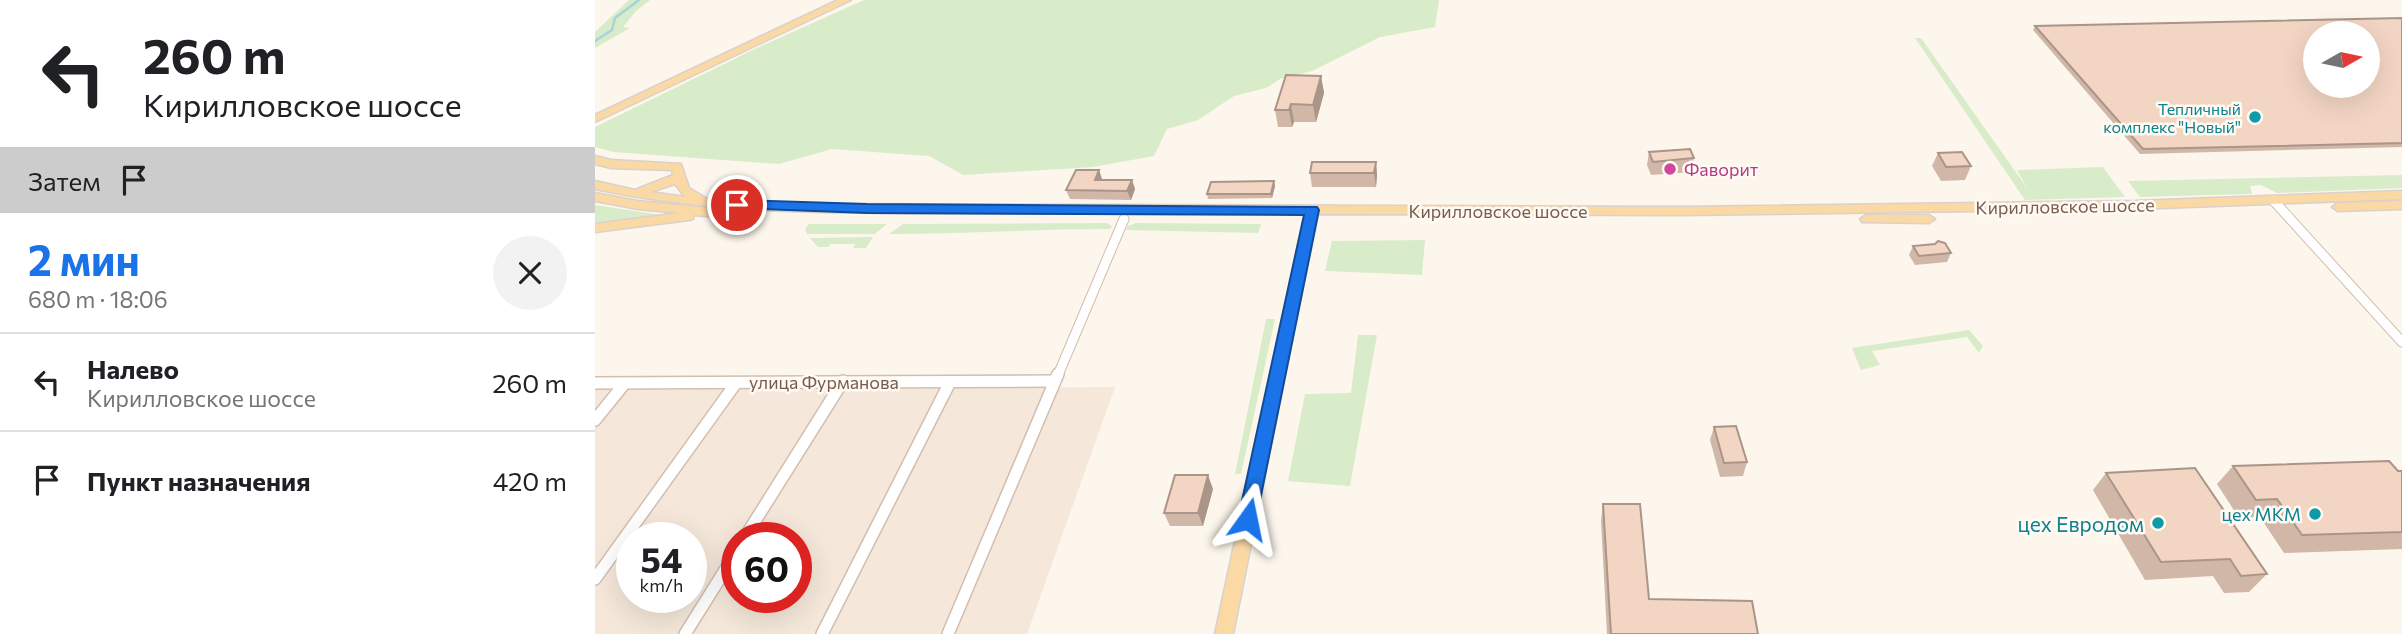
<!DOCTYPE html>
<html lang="ru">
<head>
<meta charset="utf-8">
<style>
	:root { --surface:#fff; --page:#f2f2f2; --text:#202124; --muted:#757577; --line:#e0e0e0; --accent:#1a73e8 }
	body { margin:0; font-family:Commissioner,sans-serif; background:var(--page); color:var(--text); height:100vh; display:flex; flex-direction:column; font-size:26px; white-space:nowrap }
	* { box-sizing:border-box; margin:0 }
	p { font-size:23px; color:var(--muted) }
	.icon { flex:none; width:38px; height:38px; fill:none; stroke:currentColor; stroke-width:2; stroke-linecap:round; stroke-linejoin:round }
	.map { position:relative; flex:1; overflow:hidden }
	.sheet { display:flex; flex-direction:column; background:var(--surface); width:595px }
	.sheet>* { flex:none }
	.banner { background:#fff; color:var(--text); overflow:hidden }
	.needle { width:46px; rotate:81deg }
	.buttons { position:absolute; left:1708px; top:21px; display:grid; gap:14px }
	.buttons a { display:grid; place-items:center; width:77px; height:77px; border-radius:50%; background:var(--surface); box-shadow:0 7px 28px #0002; font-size:35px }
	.speed { position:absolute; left:21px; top:522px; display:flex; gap:14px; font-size:35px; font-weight:700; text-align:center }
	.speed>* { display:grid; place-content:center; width:91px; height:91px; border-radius:50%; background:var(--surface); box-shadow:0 7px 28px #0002; line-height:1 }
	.speed small { font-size:18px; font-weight:400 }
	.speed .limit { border:10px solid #d22; background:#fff; color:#111 }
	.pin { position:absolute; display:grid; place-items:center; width:60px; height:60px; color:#fff; margin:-30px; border:4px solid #fff; border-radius:50%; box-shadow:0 2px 7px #0007 }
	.me { position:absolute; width:77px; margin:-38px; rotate:12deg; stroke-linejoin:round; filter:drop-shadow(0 0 5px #0008) }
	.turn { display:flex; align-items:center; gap:24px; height:147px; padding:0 28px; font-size:32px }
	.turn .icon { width:91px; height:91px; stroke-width:2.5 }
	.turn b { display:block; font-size:49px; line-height:60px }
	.then { display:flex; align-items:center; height:66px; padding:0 28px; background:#0003; gap:14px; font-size:26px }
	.round { display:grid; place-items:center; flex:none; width:74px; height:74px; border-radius:37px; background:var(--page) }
	.head { display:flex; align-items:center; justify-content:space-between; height:119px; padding:0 28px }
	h1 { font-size:42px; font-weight:700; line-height:52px; color:var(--accent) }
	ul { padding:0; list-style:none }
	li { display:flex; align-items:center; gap:21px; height:98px; padding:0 28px; border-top:2px solid var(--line) }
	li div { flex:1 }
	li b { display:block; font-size:26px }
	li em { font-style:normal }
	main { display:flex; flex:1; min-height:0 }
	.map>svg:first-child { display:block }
</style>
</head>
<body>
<main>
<section class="sheet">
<div class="banner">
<div class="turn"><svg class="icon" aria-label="left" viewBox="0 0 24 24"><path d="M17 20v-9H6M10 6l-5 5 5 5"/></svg><div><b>260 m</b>Кирилловское шоссе</div></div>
<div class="then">Затем<svg class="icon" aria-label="arrive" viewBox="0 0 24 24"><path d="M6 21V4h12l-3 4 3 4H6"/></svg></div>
</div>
<div class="head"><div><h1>2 мин</h1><p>680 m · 18:06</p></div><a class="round"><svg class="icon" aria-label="close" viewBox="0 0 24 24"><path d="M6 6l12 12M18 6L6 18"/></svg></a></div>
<ul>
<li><svg class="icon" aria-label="left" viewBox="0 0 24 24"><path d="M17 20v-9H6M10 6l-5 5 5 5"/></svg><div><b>Налево</b><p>Кирилловское шоссе</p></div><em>260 m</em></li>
<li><svg class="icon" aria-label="arrive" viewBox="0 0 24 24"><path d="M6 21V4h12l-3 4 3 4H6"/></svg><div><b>Пункт назначения</b></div><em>420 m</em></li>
</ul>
</section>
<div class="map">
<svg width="1807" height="634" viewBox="0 0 1807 634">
	<rect width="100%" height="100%" fill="#fdf6ec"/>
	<path fill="#f5e8da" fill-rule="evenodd" d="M520,387L432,634H0V390ZM37,537H96V597H37ZM142,537H201V597H142Z"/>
	<g fill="#d8ecc9">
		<path d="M34,0H55L41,11L28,27L35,28L0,48V32Z"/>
		<path d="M269,0H844L840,27L785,37L717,71L685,79L671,88L639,96L603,120L572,129L559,156L498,167L368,175L334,156L237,149L184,164L18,152L0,147V127L164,47Z"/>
		<path d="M1320,38H1326L1432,188L1422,170L1508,167L1530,197L1430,200Z"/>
		<path d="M1807,175V188L1682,193L1666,185L1655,186L1657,194L1545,197L1533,181Z"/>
		<path d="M0,205L73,216L0,224Z"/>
		<path d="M512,223L517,226L515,229C441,229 368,234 294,234L308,224Z"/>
		<path d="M541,223L666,224L663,233L531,230L533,226Z"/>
		<path d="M214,224H292L280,234H212L210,229Z"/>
		<path d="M278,237L271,248H258L260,244H236L233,247H223L215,238Z"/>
		<path d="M830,240L827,275L730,271L737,241Z"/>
		<path d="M671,319H680L646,474H640Z"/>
		<path d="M1374,330L1388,346L1384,353L1372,337L1277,351L1285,365L1266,370L1257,348Z"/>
		<path d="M763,335H782L755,486L693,481L710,394L756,393Z"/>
	</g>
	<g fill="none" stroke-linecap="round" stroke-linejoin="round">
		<path stroke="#a5d3da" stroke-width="2.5" d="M0,41L17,30L20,18L44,0"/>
		<defs>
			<g id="minor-far1">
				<path d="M1678,200L1807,342"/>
				<path d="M463,375L529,219"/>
			</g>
			<g id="minor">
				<path d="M0,383L459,381"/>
				<path d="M0,420L30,383"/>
				<path d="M150,537L248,381"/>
				<path d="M0,579L141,383"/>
				<path d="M90,634L142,551"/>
				<path d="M227,634L355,382"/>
				<path d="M353,634L463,374"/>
			</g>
			<g id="primary">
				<path d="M243,0H256L0,122V115Z"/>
				<path d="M0,156L16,160L86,164L94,188L112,199L204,204L1088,207L1540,201L1807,191V199L1540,209L1088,215L722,214L638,634H620L710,214C591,214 473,213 354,213C235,213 117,214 0,189V181L40,190L78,175L77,170L16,168L0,164ZM80,184L90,197L55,192Z"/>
				<path d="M0,193L43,201L144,211L150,215L144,219L99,215L98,219L94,220L0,232V224L85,213L43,209L0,201Z"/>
				<path d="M1807,201V209L1743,211L1737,207L1743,203Z"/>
				<path d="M1271,215H1334L1340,219L1334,223L1267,222L1265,219Z"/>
			</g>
		</defs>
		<use href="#minor-far1" stroke="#d1beb0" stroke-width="11"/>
		<use href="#minor" stroke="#d1beb0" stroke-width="14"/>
		<use href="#primary" stroke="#dad1cd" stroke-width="3"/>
		<use href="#minor-far1" stroke="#fff" stroke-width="9"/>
		<use href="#minor" stroke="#fff" stroke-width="11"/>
		<use href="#primary" fill="#fbd9a5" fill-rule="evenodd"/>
	</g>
	<g fill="#d1b7a8">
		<path d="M1807,18V147L1545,154L1438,30L1440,26Z"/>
		<path d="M726,76L729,93L721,122H699L697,127H683L680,110Z"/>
		<path d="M1054,152L1099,158L1097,172L1056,175L1052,165Z"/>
		<path d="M1343,153L1376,166L1370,180L1346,181L1337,166Z"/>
		<path d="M781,162L782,175L781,187H717L715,173Z"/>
		<path d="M504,170L507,180H537L540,189L536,200L475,199L471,190Z"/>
		<path d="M680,186L677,198L613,199L612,194Z"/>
		<path d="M1318,246L1356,253L1352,262L1320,265L1314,255Z"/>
		<path d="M1119,427L1152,462L1148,476L1125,477L1115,440Z"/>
		<path d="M1638,466L1807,471V549L1689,553L1665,517L1644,518L1622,484Z"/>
		<path d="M1511,473L1672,574L1654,592L1629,593L1618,576L1550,580L1498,490Z"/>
		<path d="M618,489L608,526H575L569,513Z"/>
		<path d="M1008,504L1054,599L1163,634H1012L1006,521Z"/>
	</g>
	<g fill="#aa9588">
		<path d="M726,76L729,93L721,122L718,105Z"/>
		<path d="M696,104L699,122L697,127L694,110Z"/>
		<path d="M781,162L782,175L781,187L779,173Z"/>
		<path d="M504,170L507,179L503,189L500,180Z"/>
		<path d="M537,180L540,189L536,200L532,191Z"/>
		<path d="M679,181L680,186L677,198L676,194Z"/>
		<path d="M613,475L618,489L608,526L603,513Z"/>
	</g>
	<g fill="#f3d5c3" stroke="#aa9588" stroke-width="2" fill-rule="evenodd">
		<path d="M1807,18V143L1548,149L1440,26ZM1720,33H1773V86H1720Z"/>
		<path d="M691,75L726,76L718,105L696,104L694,110H680Z"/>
		<path d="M1095,149L1099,158L1058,162L1054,152Z"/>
		<path d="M1367,152L1376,166L1351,167L1343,153Z"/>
		<path d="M717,162H781L779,173H715Z"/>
		<path d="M481,170H504L500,180H537L532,191L471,190Z"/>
		<path d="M679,181L676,194H612L616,182Z"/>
		<path d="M1343,241L1350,243L1356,253L1324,256L1318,246L1340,244Z"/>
		<path d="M1141,426L1152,462L1129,463L1119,427Z"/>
		<path d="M1794,461L1803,471H1807V532L1707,535L1682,499L1661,500L1638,466Z"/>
		<path d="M1600,468L1672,574L1646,576L1635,559L1566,562L1511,473Z"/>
		<path d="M580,475H613L603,513H569Z"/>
		<path d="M1008,504H1045L1054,599L1157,601L1163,634H1016Z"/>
	</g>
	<path fill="#1a73e8" stroke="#114b97" stroke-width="2" d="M142,200L272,204L722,207L724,210L660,525L653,527L646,525L643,519L709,215L272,213L137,208V202Z"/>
	<g fill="#0f9aa8" stroke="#fffaf3" stroke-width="2.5">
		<circle cx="1660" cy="117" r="7"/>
		<circle cx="1720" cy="514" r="7"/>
		<circle cx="1563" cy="523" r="7"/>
	</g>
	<circle fill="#d1479c" stroke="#fffaf3" stroke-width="2.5" cx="1075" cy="169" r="7"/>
	<g text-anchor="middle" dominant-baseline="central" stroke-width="5" stroke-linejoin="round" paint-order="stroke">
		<g font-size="16" fill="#0d838f" stroke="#fffaf3" text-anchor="end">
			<text x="1646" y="108">Тепличный<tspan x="1646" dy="18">комплекс "Новый"</tspan></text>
		</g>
		<g font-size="18" fill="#b23c85" stroke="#fffaf3" text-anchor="start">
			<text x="1089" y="169">Фаворит</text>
		</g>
		<g font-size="18" fill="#7a5c4d" stroke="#fffaf3">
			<text transform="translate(1470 206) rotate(-1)">Кирилловское шоссе</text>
			<text x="903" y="211">Кирилловское шоссе</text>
			<text x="229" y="382">улица Фурманова</text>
		</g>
		<g font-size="18" fill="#0d838f" stroke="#fffaf3" text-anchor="end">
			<text x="1706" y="514">цех МКМ</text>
		</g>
		<g font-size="21" fill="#0d838f" stroke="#fffaf3" text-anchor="end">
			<text x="1549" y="523">цех Евродом</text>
		</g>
	</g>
</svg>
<div class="buttons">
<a><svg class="needle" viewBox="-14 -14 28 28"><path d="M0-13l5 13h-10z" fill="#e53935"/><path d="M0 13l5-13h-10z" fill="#757577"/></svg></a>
</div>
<div class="speed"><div>54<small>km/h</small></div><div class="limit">60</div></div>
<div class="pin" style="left:142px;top:205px;background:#d93025"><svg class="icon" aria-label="arrive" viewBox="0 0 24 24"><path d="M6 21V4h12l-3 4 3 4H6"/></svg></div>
<svg class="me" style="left:653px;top:519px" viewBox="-20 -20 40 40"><path d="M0-17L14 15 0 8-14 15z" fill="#1a73e8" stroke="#fff" stroke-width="4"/></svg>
</div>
</main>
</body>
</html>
